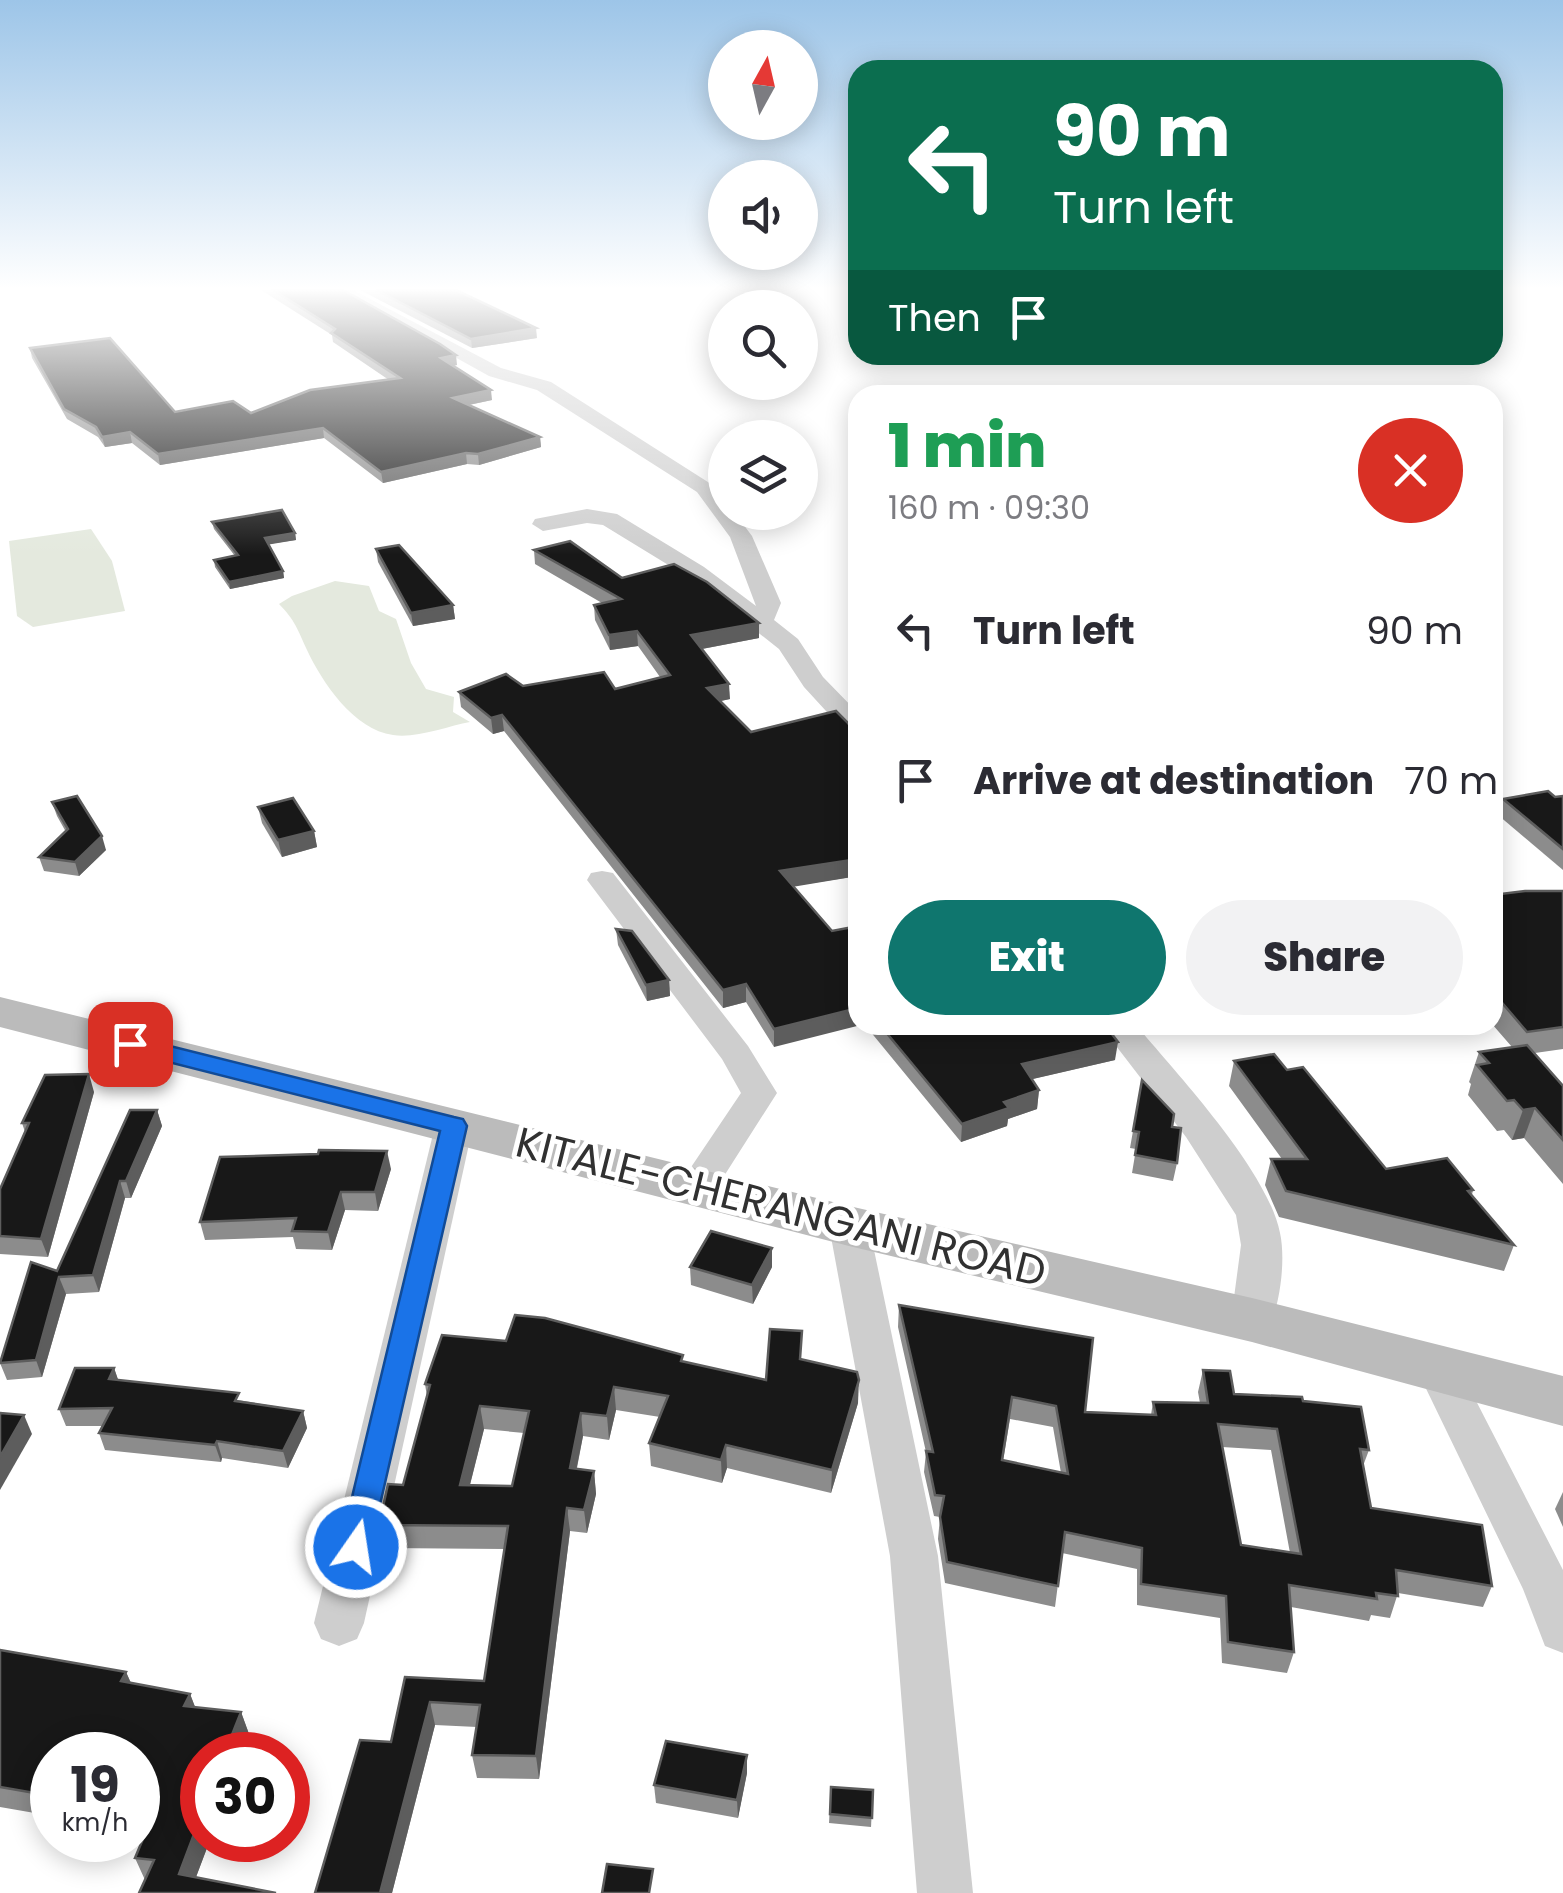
<!DOCTYPE html>
<html lang="en">
<head>
<meta charset="utf-8">
<style>
	:root { --surface:#fff; --page:#f2f2f3; --text:#2b2b33; --muted:#7c7c81; --accent:#0f766e }
	body { margin:0; font-family:Poppins,sans-serif; background:var(--page); color:var(--text); height:100vh; display:flex; flex-direction:column; font-size:38px; white-space:nowrap }
	* { box-sizing:border-box; margin:0 }
	p { font-size:32px; color:var(--muted) }
	.icon { flex:none; width:55px; height:55px; fill:none; stroke:currentColor; stroke-width:2; stroke-linecap:round; stroke-linejoin:round }
	.map { position:relative; flex:1; overflow:hidden }
	.side { position:absolute; left:848px; top:385px; width:655px; height:650px; display:flex; flex-direction:column; background:var(--surface); border-radius:30px; box-shadow:0 5px 25px #0003 }
	.side>* { flex:none }
	.guide { position:absolute; left:848px; top:60px; width:655px; height:305px; border-radius:30px; box-shadow:0 5px 25px #0003; background:#0b6e4f; color:#fff; overflow:hidden }
	.needle { width:65px; rotate:8deg }
	.buttons { position:absolute; left:708px; top:30px; display:grid; gap:20px }
	.buttons a { display:grid; place-items:center; width:110px; height:110px; border-radius:50%; background:var(--surface); box-shadow:0 5px 25px #0003; font-size:50px }
	.speed { position:absolute; left:30px; top:1732px; display:flex; gap:20px; font-size:50px; font-weight:700; text-align:center }
	.speed>* { display:grid; place-content:center; width:130px; height:130px; border-radius:50%; background:var(--surface); box-shadow:0 5px 25px #0003; line-height:1 }
	.speed small { font-size:25px; font-weight:400 }
	.speed .limit { border:15px solid #d22; background:#fff; color:#111 }
	.pin { position:absolute; display:grid; place-items:center; width:85px; height:85px; color:#fff; margin:-42px; border-radius:20px; box-shadow:0 5px 15px #0006 }
	.me { position:absolute; width:110px; margin:-55px; rotate:13deg; stroke-linejoin:round; filter:drop-shadow(0 0 8px #0008) }
	.turn { display:flex; align-items:center; gap:35px; height:210px; padding:0 40px; font-size:45px }
	.turn .icon { width:130px; height:130px; stroke-width:2.5 }
	.turn b { display:block; font-size:70px; line-height:85px }
	.then { display:flex; align-items:center; height:95px; padding:0 40px; background:#0003; gap:20px; font-size:38px }
	.round { display:grid; place-items:center; flex:none; width:105px; height:105px; border-radius:52px; background:var(--page) }
	.head { display:flex; align-items:center; justify-content:space-between; height:170px; padding:0 40px }
	h1 { font-size:60px; font-weight:800; line-height:75px; color:#1e9e55 }
	.primary-button { display:flex; gap:20px; margin-top:auto; padding:20px 40px }
	.primary-button a { flex:1; height:115px; border-radius:60px; background:var(--accent); color:#fff; font-size:40px; font-weight:800; line-height:115px; text-align:center }
	.primary-button a+a { background:var(--page); color:var(--text) }
	ul { padding:0; list-style:none }
	li { display:flex; align-items:center; gap:30px; height:150px; padding:0 40px }
	li div { flex:1 }
	li b { display:block; font-size:38px }
	li em { font-style:normal }
	.map>svg:first-child { display:block }
</style>
</head>
<body>
<div class="map">
<svg width="1563" height="1893" viewBox="0 0 1563 1893">
	<rect width="100%" height="100%" fill="#fff"/>
	<g fill="#e4e9de">
		<path d="M91,529L112,561L125,611L33,627L17,616L9,541Z"/>
		<path d="M335,581L369,586L379,611L396,619L411,663L426,689L454,697L453,712L470,722C448,726 415,739 393,735C354,730 322,682 307,650C298,630 295,620 279,604L292,596Z"/>
	</g>
	<g fill="none" stroke-linecap="round" stroke-linejoin="round">
		<g fill="#cecece" fill-rule="evenodd">
			<path d="M334,290H353L501,368L551,382L711,484L725,501V512H734L752,536L781,603L774,620L798,639L823,677L858,713V737L848,735L804,687L779,649L688,577L603,525L587,523L543,531L532,524L535,519L587,509L617,514L704,567L756,606L730,537L697,492L537,390L489,376Z"/>
			<path d="M602,871L613,873L748,1046L777,1093L710,1198L696,1202L682,1198L677,1188L741,1093L722,1059L587,880L591,873Z"/>
			<path d="M1100,1025H1136C1178,1075 1268,1171 1280,1233C1286,1260 1280,1308 1267,1331L1252,1336L1237,1331L1231,1320L1241,1245L1236,1215L1186,1137Z"/>
			<path d="M454,1113L467,1117L473,1126L364,1623L357,1639L339,1646L321,1639L314,1623L435,1126L441,1117Z"/>
			<path d="M849,1212L863,1216L869,1226L938,1556L973,1893H917L890,1556L829,1226L835,1216Z"/>
			<path d="M1439,1353L1454,1358L1563,1570V1653L1545,1646L1523,1589L1417,1370L1424,1358Z"/>
		</g>
		<path fill="#bbb" fill-rule="evenodd" d="M0,997L849,1206L1252,1298L1563,1376V1426L1252,1342L849,1246L0,1027Z"/>
	</g>
	<g fill="#8c8c8c" fill-rule="evenodd">
		<path d="M261,290H343L457,365L452,366L492,400L469,405L540,437L541,447L479,465L467,464L383,483L324,438L160,465L132,443L105,447L98,437L67,419L32,358L30,348L175,412L251,413L389,380L333,342L332,335Z"/>
		<path d="M360,290H456L537,338L472,348Z"/>
		<path d="M212,522L295,533L296,540L268,544L283,571L284,578L230,589L215,567L214,560L235,556L214,529Z"/>
		<path d="M376,549L453,605L455,619L413,626L378,562Z"/>
		<path d="M534,550L759,623V638L702,649L730,699L720,701L751,732L858,738V876L793,886L774,1047L746,1002L723,1008L504,731L493,734L461,707L459,692L523,686L615,689L660,677L638,646L610,650L595,620L594,605L602,603L535,564Z"/>
		<path d="M1563,796V870L1498,815L1503,799Z"/>
		<path d="M52,802L106,850L79,876L44,871L39,857L66,832L57,816Z"/>
		<path d="M258,807L314,831L317,847L282,857L262,823Z"/>
		<path d="M1563,891V1049L1535,1053L1563,1086V1184L1524,1138L1512,1140L1504,1130L1497,1131L1468,1095L1471,1084L1469,1082L1479,1052L1512,1047L1492,1024V895Z"/>
		<path d="M616,929L669,980L670,996L647,1001L618,945Z"/>
		<path d="M865,1025H1105L1115,1060L1032,1079L1039,1090L1037,1109L1008,1119L1007,1126L961,1142Z"/>
		<path d="M1234,1061L1287,1070L1386,1169L1473,1190L1472,1195L1514,1245L1504,1271L1279,1217L1265,1185L1271,1159H1282L1229,1086Z"/>
		<path d="M1142,1080L1177,1163L1173,1181L1132,1173L1136,1149L1130,1148Z"/>
		<path d="M94,1092L48,1257L0,1254V1189L25,1132L22,1123Z"/>
		<path d="M157,1110L162,1126L131,1198H125L99,1292L66,1294L42,1377L7,1380L0,1363Z"/>
		<path d="M391,1169L378,1211L345,1210L332,1250L296,1249L293,1237L205,1240L200,1222Z"/>
		<path d="M690,1267H772L753,1304L691,1285Z"/>
		<path d="M899,1305L1085,1412L1151,1415L1153,1402L1200,1403L1198,1392L1203,1370L1234,1394L1303,1401L1369,1450L1363,1466L1371,1508L1492,1586L1483,1607L1398,1593L1390,1618L1371,1615L1369,1621L1291,1607L1294,1652L1287,1673L1222,1663L1220,1618L1137,1605V1569L1062,1553L1055,1607L945,1583L938,1539L940,1517L934,1516L924,1472L926,1452L898,1327ZM1010,1419L1053,1427L1061,1473L1003,1461ZM1222,1447L1271,1450L1290,1553L1241,1545Z"/>
		<path d="M801,1359L858,1403L831,1493L727,1468L722,1483L651,1466L649,1443L660,1417L616,1410L609,1440L583,1436L577,1468L594,1471L596,1494L587,1533L570,1531L539,1779L477,1778L472,1755L477,1727L435,1725L392,1893H315L391,1742L405,1677L484,1681L504,1549L384,1548L379,1525L403,1485L427,1397L425,1384L683,1361L766,1380ZM484,1429L524,1433L512,1486L470,1485Z"/>
		<path d="M114,1368L118,1380L303,1411L307,1428L288,1468L222,1458L221,1462L105,1450L99,1433L103,1426H66L59,1409Z"/>
		<path d="M1563,1492V1527L1555,1509Z"/>
		<path d="M0,1650L126,1672L131,1683L190,1694L195,1707L241,1712L249,1734L241,1755H202L210,1840L196,1877L145,1880L135,1858L145,1834L138,1832V1755H52V1816L0,1807Z"/>
		<path d="M747,1755V1773L738,1818L656,1803L654,1785Z"/>
		<path d="M831,1787L873,1790L871,1827L829,1823Z"/>
	</g>
	<g fill="#5d5d5d">
		<path d="M536,328L537,338L472,348L471,339Z"/>
		<path d="M456,355L457,365L442,368L441,358Z"/>
		<path d="M491,390L492,400L454,408L453,398Z"/>
		<path d="M323,428L324,438L160,465L158,454Z"/>
		<path d="M130,432L132,443L105,447L102,437Z"/>
		<path d="M540,437L541,447L479,465L478,454Z"/>
		<path d="M466,453L467,464L383,483L381,472Z"/>
		<path d="M295,533L296,540L266,545L265,538Z"/>
		<path d="M283,571L284,578L230,589L229,582Z"/>
		<path d="M453,605L455,619L413,626L411,613Z"/>
		<path d="M759,623V638L691,651V635Z"/>
		<path d="M637,631L638,646L610,650L609,635Z"/>
		<path d="M729,684L730,699L707,704V688Z"/>
		<path d="M502,715L504,731L493,734L491,718Z"/>
		<path d="M314,831L317,847L282,857L278,840Z"/>
		<path d="M102,836L106,850L79,876L75,862Z"/>
		<path d="M858,859V876L780,889V871Z"/>
		<path d="M669,980L670,996L647,1001L646,985Z"/>
		<path d="M746,984V1002L723,1008V990Z"/>
		<path d="M858,1008V1025H861L774,1047V1029Z"/>
		<path d="M1118,1042L1115,1060L1020,1082L1022,1064Z"/>
		<path d="M89,1074L94,1092L48,1257L41,1239Z"/>
		<path d="M1039,1090L1037,1109L1008,1119L1007,1126L961,1142L962,1124L1004,1102Z"/>
		<path d="M1535,1108L1524,1138L1512,1140L1523,1110Z"/>
		<path d="M157,1110L162,1126L131,1198L126,1181Z"/>
		<path d="M387,1151L391,1169L378,1211L375,1192Z"/>
		<path d="M120,1181L125,1198L99,1292L93,1275Z"/>
		<path d="M341,1192L345,1210L332,1250L328,1232Z"/>
		<path d="M772,1248V1267L753,1304L752,1285Z"/>
		<path d="M59,1277L66,1294L42,1377L36,1360Z"/>
		<path d="M114,1368L120,1385L109,1379Z"/>
		<path d="M859,1380L858,1403L831,1493L832,1470Z"/>
		<path d="M614,1387L616,1410L609,1440L607,1416Z"/>
		<path d="M480,1406L484,1429L464,1508L460,1485Z"/>
		<path d="M303,1411L307,1428L288,1468L283,1451Z"/>
		<path d="M581,1413L583,1436L572,1491L570,1468Z"/>
		<path d="M24,1415L32,1434L0,1490V1457Z"/>
		<path d="M217,1441L222,1458L221,1462L215,1445Z"/>
		<path d="M726,1445L727,1468L722,1483L721,1460Z"/>
		<path d="M594,1471L596,1494L587,1533L584,1510Z"/>
		<path d="M567,1508L570,1531L539,1779L536,1756Z"/>
		<path d="M126,1672L136,1695L121,1681Z"/>
		<path d="M190,1694L199,1717L184,1706Z"/>
		<path d="M430,1702L435,1725L392,1893H380Z"/>
		<path d="M241,1712L249,1734L241,1755H224Z"/>
		<path d="M747,1755V1773L738,1818L737,1800Z"/>
		<path d="M202,1813V1840H210L190,1893L179,1874Z"/>
	</g>
	<g fill="#181818" stroke="#5d5d5d" stroke-width="2.5" fill-rule="evenodd">
		<path d="M273,290H343L440,344L456,355L441,358L491,390L453,398L540,437L478,454L466,453L381,472L323,428L158,454L130,432L102,437L96,427L64,409L30,348L110,338L175,412L233,401L251,413L310,390L400,378L331,333L335,329Z"/>
		<path d="M376,290H456L536,328L471,339Z"/>
		<path d="M282,510L295,533L265,538L283,571L229,582L214,560L238,555L212,522Z"/>
		<path d="M570,541L622,578L674,564L707,582L759,623L691,635L729,684L707,688L751,732L836,711L848,723L858,738V859L780,871L832,931L858,926V1008L774,1029L746,984L723,990L502,715L491,718L459,692L506,674L523,686L604,672L615,689L670,675L637,631L609,635L594,605L621,599L534,550Z"/>
		<path d="M399,545L453,605L411,613L376,549Z"/>
		<path d="M1548,791L1555,797L1563,796V849L1503,799Z"/>
		<path d="M77,796L102,836L75,862L39,857L68,829L52,802Z"/>
		<path d="M293,798L314,831L278,840L258,807Z"/>
		<path d="M1525,891H1563V1027L1527,1032L1492,991V895Z"/>
		<path d="M616,929L632,931L669,980L646,985Z"/>
		<path d="M880,1025H1105L1118,1042L1022,1064L1039,1090L1004,1102L1009,1108L962,1124Z"/>
		<path d="M1527,1045L1563,1086V1140L1535,1108L1523,1110L1514,1100L1507,1101L1477,1065L1489,1063L1479,1052Z"/>
		<path d="M1274,1054L1287,1070L1303,1067L1386,1169L1447,1158L1473,1190L1468,1191L1514,1245L1286,1191L1271,1159H1307L1234,1061Z"/>
		<path d="M89,1074L41,1239L0,1236V1189L29,1123H22L45,1075Z"/>
		<path d="M1142,1080L1174,1114L1172,1127L1181,1128L1177,1163L1135,1155L1139,1132L1133,1131Z"/>
		<path d="M130,1110H157L126,1181H120L93,1275L59,1277L36,1360L0,1363L31,1262L57,1271Z"/>
		<path d="M319,1150L387,1151L375,1192H341L328,1232L292,1231L296,1218L200,1222L220,1157L318,1154Z"/>
		<path d="M711,1231L772,1248L752,1285L690,1267Z"/>
		<path d="M899,1305L1093,1338L1085,1412L1156,1415L1153,1402L1208,1403L1203,1370L1230,1371L1234,1394L1302,1397L1303,1401L1361,1407L1369,1450L1360,1449L1371,1508L1482,1525L1492,1586L1396,1570L1398,1596L1376,1593L1377,1599L1289,1585L1294,1652L1228,1642L1226,1596L1141,1584L1142,1548L1065,1532L1058,1586L947,1562L940,1517L944,1496L935,1495L926,1451L933,1452ZM1012,1397L1056,1406L1068,1474L1002,1460ZM1218,1424L1277,1429L1301,1554L1241,1545Z"/>
		<path d="M515,1315L545,1318L683,1355L681,1361L766,1380L770,1329L802,1331L800,1359L857,1372L859,1380L832,1470L726,1445L721,1460L649,1443L668,1396L614,1387L607,1416L581,1413L570,1468L594,1471L584,1510L567,1508L536,1756L472,1755L480,1705L430,1702L380,1893H315L360,1740L391,1742L405,1677L484,1681L508,1526L379,1525L388,1484L403,1485L430,1385L425,1384L442,1335L506,1341ZM480,1406L529,1411L512,1486L460,1485Z"/>
		<path d="M75,1368H114L109,1379L239,1393L235,1401L303,1411L283,1451L217,1441L215,1445L99,1433L112,1408L59,1409Z"/>
		<path d="M0,1413L24,1415L0,1457Z"/>
		<path d="M0,1650L126,1672L121,1681L190,1694L184,1706L241,1712L224,1755H202V1813L179,1874L276,1893H139L154,1860L135,1858L153,1815L138,1812V1755H52V1796L0,1787Z"/>
		<path d="M666,1741L747,1755L737,1800L654,1785Z"/>
		<path d="M831,1787L873,1790L872,1818L830,1814Z"/>
		<path d="M607,1864L653,1869L649,1893H602Z"/>
	</g>
	<linearGradient id="sky" x2="0" y2="1"><stop stop-color="#9dc5e8"/><stop offset="0.52" stop-color="#fff"/><stop offset="1" stop-color="#fff" stop-opacity="0"/></linearGradient>
	<rect width="1563" height="555" fill="url(#sky)"/>
	<path fill="#1a73e8" stroke="#114b97" stroke-width="2.5" d="M130,1036L454,1117L463,1119L467,1126L368,1557L356,1561L345,1557L340,1547L440,1131L121,1050L118,1044L121,1039Z"/>
	<g text-anchor="middle" dominant-baseline="central" stroke-width="10" stroke-linejoin="round" paint-order="stroke">
		<g font-size="42" fill="#313131" stroke="#fff">
			<text transform="translate(781 1207) rotate(14)">KITALE-CHERANGANI ROAD</text>
		</g>
	</g>
</svg>
<div class="buttons">
<a><svg class="needle" viewBox="-14 -14 28 28"><path d="M0-13l5 13h-10z" fill="#e53935"/><path d="M0 13l5-13h-10z" fill="#7c7c81"/></svg></a>
<a><svg class="icon" aria-label="sound" viewBox="0 0 24 24"><path d="M4 9h4l5-4v14l-5-4H4zM17 9q2 3 0 6"/></svg></a>
<a><svg class="icon" aria-label="search" viewBox="0 0 24 24"><circle cx="10" cy="10" r="6"/><path d="M15 15l6 6"/></svg></a>
<a><svg class="icon" aria-label="layers" viewBox="0 0 24 24"><path d="M12 4l9 5-9 5-9-5zM3 14l9 5 9-5"/></svg></a>
</div>
<div class="speed"><div>19<small>km/h</small></div><div class="limit">30</div></div>
<div class="pin" style="left:130px;top:1044px;background:#d93025"><svg class="icon" aria-label="arrive" viewBox="0 0 24 24"><path d="M6 21V4h12l-3 4 3 4H6"/></svg></div>
<svg class="me" style="left:356px;top:1547px" viewBox="-20 -20 40 40"><circle r="17" fill="#1a73e8" stroke="#fff" stroke-width="3"/><path d="M0-11L8 9 0 5-8 9z" fill="#fff"/></svg>
<div class="guide">
<div class="turn"><svg class="icon" aria-label="left" viewBox="0 0 24 24"><path d="M17 20v-9H6M10 6l-5 5 5 5"/></svg><div><b>90 m</b>Turn left</div></div>
<div class="then">Then<svg class="icon" aria-label="arrive" viewBox="0 0 24 24"><path d="M6 21V4h12l-3 4 3 4H6"/></svg></div>
</div>
<section class="side">
<div class="head"><div><h1>1 min</h1><p>160 m · 09:30</p></div><a class="round" style="background:#d93025;color:#fff"><svg class="icon" aria-label="close" viewBox="0 0 24 24"><path d="M6 6l12 12M18 6L6 18"/></svg></a></div>
<ul>
<li><svg class="icon" aria-label="left" viewBox="0 0 24 24"><path d="M17 20v-9H6M10 6l-5 5 5 5"/></svg><div><b>Turn left</b></div><em>90 m</em></li>
<li><svg class="icon" aria-label="arrive" viewBox="0 0 24 24"><path d="M6 21V4h12l-3 4 3 4H6"/></svg><div><b>Arrive at destination</b></div><em>70 m</em></li>
</ul>
<div class="primary-button"><a>Exit</a><a>Share</a></div>
</section>
</div>
</body>
</html>
